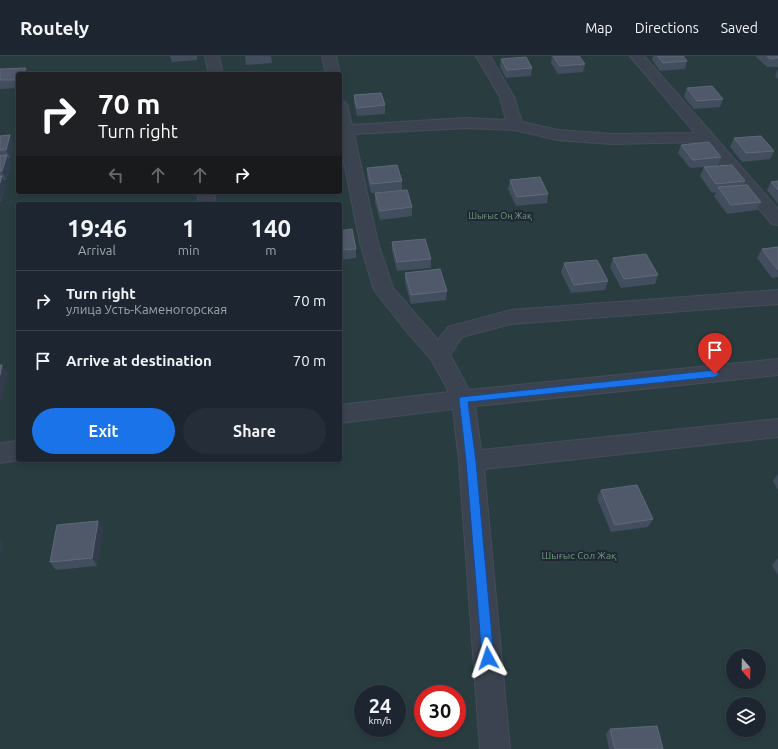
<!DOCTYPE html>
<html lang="en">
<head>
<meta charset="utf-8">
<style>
	:root { --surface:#1d2530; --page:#252d38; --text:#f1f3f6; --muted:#a0a5ab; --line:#3b424c; --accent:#1a73e8 }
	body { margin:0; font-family:Ubuntu,sans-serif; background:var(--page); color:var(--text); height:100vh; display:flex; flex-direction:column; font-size:15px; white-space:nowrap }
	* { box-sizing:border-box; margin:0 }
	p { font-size:13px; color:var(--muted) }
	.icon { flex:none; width:22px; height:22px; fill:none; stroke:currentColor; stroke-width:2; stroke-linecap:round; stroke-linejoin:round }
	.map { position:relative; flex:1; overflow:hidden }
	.sheet { position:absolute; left:16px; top:146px; width:326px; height:260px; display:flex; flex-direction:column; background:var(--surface); border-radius:4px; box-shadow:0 2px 6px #0003,0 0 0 1px var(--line) }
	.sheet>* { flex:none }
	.top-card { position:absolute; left:16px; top:16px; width:326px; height:122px; border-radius:4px; box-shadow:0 2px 6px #0003,0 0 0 1px var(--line); background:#202124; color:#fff; overflow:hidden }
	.needle { width:26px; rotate:160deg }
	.controls { position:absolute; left:726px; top:593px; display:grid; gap:8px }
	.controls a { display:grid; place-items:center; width:40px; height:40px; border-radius:50%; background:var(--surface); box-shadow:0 2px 6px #0003,0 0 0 1px var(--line); font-size:20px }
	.speed { position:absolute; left:354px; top:629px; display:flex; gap:8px; font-size:20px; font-weight:700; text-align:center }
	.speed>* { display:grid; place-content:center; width:52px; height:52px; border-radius:50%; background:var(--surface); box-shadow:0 2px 6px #0003,0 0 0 1px var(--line); line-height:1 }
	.speed small { font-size:10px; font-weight:400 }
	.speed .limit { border:6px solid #d22; background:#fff; color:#111 }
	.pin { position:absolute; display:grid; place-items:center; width:34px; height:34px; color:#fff; margin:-41px -17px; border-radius:50% 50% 50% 0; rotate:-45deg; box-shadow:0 0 4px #0007 }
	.pin .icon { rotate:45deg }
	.me { position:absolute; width:44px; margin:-22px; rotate:355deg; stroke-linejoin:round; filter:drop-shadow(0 0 3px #0008) }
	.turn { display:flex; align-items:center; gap:14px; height:84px; padding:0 16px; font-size:18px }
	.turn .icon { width:52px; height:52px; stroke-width:2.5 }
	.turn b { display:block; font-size:28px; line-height:34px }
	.lanes { display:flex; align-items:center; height:38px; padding:0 16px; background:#0003; justify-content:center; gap:20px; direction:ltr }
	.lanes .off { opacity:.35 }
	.eta { display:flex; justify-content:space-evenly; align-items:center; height:68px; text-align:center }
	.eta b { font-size:24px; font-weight:700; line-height:28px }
	.button { display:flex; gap:8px; margin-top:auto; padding:8px 16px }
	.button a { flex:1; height:46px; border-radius:24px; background:var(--accent); color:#fff; font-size:16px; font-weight:700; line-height:46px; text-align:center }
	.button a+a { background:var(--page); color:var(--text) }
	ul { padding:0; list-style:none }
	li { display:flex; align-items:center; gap:12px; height:60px; padding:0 16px; border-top:1px solid var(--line) }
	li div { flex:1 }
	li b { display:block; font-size:15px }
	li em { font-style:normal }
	header { display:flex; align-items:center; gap:24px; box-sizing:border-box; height:56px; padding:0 20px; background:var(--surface); border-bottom:1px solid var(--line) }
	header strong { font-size:19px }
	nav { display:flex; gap:22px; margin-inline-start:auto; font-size:14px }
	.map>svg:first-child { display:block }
</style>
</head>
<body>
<header>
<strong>Routely</strong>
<nav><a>Map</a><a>Directions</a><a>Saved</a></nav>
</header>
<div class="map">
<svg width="778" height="693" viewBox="0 0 778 693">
	<rect width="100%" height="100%" fill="#273140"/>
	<path fill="#293d41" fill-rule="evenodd" d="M0,0H778V693H0ZM18,18H340V136H18ZM18,148H340V404H18ZM733,600H759V626H733ZM363,638H397V672H363ZM423,638H457V672H423ZM733,648H759V674H733Z"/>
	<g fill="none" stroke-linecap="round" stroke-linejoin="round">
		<defs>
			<g id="minor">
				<path d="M205,0H219L223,18H209Z"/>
				<path d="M322,0H336L340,18H326Z"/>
				<path d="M476,0H490L514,41L522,66L558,74L612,78L695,77L630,0H644L778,153V169L772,168L702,86L612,88L558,84L515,74L466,72L354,78L378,187L393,232L438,284L448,271L511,254L778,234V248L511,268L462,281L450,299L469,334L778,303V319L475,350L481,394L778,363V381L484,413L510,693H480L459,405L453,353L340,367V349L449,336L431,303L408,277L374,234L360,187L340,86V45L345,46L347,49L352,69L466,62L506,64L500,41Z"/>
				<path d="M198,136H214L216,148H198Z"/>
				<path d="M18,385V404H19L0,407V387Z"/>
			</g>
		</defs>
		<use href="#minor" stroke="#454c5a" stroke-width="2"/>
		<use href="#minor" fill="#3b4350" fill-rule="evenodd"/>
	</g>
	<g fill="#424d5e">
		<path d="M170,0H197V4L172,6Z"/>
		<path d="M245,0H271L272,7L246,9Z"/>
		<path d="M552,0H579L585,8L583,16L558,18L551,7Z"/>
		<path d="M653,0H683L687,5L685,13L660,15L652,4Z"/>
		<path d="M756,0H778V11H767L756,1Z"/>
		<path d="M501,3L532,12L531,20L506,22L500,11Z"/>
		<path d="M0,13L18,18V32L0,33Z"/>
		<path d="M778,13V23L775,20Z"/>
		<path d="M687,32L723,43L720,51L694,53L684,41Z"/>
		<path d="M354,39L385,49V58L357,60L354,47Z"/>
		<path d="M0,80L14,88L10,102H8L11,108L6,124H4L6,129L1,145H0Z"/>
		<path d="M734,82L774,95L770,103L742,106L730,91Z"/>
		<path d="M681,89L721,101L718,110L690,112L678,97Z"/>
		<path d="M704,111L745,125L744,129L761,146L757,154L727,158L714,140L716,136L712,137L700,120Z"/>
		<path d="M367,112L402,125V134L371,137L367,120Z"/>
		<path d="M510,124L548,138L547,147L516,150L508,133Z"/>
		<path d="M778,125V148L767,134L771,126Z"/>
		<path d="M375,137L412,151V160L380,164L375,146Z"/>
		<path d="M340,175L356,193V202L340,204Z"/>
		<path d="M392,186L431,203V212L397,215L392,195Z"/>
		<path d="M778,191V221L772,222L757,202L762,193Z"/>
		<path d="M613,202L658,219L655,228L621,232L610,211Z"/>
		<path d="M564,207L608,225L605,234L571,237L561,216Z"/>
		<path d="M405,217L447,235L446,244L411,248L405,226Z"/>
		<path d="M778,418V434L773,425Z"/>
		<path d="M601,434L653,463L648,471L611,476L597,442Z"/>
		<path d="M98,465L103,473L97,510L56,514L50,506Z"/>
		<path d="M778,502V519L772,509Z"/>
		<path d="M610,673L663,693H609L606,678Z"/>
	</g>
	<g fill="#323c4d">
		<path d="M26,12L28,18H23Z"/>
		<path d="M10,79L14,88L10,102L6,94Z"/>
		<path d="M7,99L11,108L6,124L2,115Z"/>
		<path d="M2,120L6,129L1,145L0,142V127Z"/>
		<path d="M2,309L8,318L1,345L0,343V319Z"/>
		<path d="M98,465L103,473L97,510L92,502Z"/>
		<path d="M0,484L3,487L0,498Z"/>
	</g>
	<g fill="#4f596a" stroke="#5f6979">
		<path d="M553,0H579L585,8L560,10Z"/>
		<path d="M657,0H683L687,5L663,7Z"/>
		<path d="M767,0H778V2L770,3Z"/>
		<path d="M526,1L532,12L507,14L501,3Z"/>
		<path d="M26,12L23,18H18V24H0V13Z"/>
		<path d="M712,30L723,43L697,45L687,32Z"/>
		<path d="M381,37L385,49L357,52L354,39Z"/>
		<path d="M10,79L6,94H0V80Z"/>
		<path d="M761,80L774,95L746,97L734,82Z"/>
		<path d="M709,86L721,101L693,104L681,89Z"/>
		<path d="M7,99L2,115H0V100Z"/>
		<path d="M397,109L402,125L371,128L367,112Z"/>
		<path d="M732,109L745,125L716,128L704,111Z"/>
		<path d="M0,120H2L0,127Z"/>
		<path d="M540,121L548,138L517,141L510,124Z"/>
		<path d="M778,125V134L771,126Z"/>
		<path d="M747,129L761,146L731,149L718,131Z"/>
		<path d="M407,134L412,151L380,155L375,137Z"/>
		<path d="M352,173L356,193L340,194V175Z"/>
		<path d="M425,183L431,203L397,206L392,186Z"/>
		<path d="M778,191V213H777L762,193Z"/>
		<path d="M646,198L658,219L624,223L613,202Z"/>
		<path d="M597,204L608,225L574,229L564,207Z"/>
		<path d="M440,213L447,235L411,239L405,217Z"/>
		<path d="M0,309H2L0,319Z"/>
		<path d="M637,429L653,463L615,469L601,434Z"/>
		<path d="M98,465L92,502L50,506L57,469Z"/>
		<path d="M657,670L663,693H615L610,673Z"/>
	</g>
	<path fill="#1a73e8" stroke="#114b97" d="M715,314L719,318L715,321L468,346L476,405L494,602L492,606L488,608L484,606L482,602L466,405L459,343L460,341Z"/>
	<g text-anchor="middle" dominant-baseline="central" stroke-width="4" stroke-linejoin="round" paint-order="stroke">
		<g font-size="9" fill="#709b7b" stroke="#202836">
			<text x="500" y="160">Шығыс Оң Жақ</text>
		</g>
		<g font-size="10" fill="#709b7b" stroke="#202836">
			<text x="579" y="499">Шығыс Сол Жақ</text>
		</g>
	</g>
</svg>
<div class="controls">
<a><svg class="needle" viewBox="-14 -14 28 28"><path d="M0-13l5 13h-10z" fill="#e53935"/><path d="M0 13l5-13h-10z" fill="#a0a5ab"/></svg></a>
<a><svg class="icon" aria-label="layers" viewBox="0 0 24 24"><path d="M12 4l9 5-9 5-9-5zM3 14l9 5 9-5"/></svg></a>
</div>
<div class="speed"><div>24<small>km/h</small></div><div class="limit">30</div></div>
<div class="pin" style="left:715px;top:318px;background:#d93025"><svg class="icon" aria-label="arrive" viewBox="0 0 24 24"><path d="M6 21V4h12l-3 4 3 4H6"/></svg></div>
<svg class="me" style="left:488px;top:602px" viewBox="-20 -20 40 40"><path d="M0-17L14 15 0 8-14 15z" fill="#1a73e8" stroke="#fff" stroke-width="4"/></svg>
<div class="top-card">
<div class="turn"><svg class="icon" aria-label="right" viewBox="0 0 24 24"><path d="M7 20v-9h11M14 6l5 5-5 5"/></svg><div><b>70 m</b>Turn right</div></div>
<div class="lanes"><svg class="icon off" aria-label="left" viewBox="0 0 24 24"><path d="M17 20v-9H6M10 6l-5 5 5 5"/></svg><svg class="icon off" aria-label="ahead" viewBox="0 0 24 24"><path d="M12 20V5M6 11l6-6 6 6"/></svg><svg class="icon off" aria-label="ahead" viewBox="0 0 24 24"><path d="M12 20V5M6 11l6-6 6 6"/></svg><svg class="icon" aria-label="right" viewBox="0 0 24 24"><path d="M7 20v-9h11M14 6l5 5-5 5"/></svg></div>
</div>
<section class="sheet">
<div class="eta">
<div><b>19:46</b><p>Arrival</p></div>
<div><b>1</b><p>min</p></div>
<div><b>140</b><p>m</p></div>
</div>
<ul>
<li><svg class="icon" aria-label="right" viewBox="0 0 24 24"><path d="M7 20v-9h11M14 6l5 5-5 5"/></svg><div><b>Turn right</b><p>улица Усть-Каменогорская</p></div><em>70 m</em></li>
<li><svg class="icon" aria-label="arrive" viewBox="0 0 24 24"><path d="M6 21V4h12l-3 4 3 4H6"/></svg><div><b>Arrive at destination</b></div><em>70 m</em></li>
</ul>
<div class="button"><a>Exit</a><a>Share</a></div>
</section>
</div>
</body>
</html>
